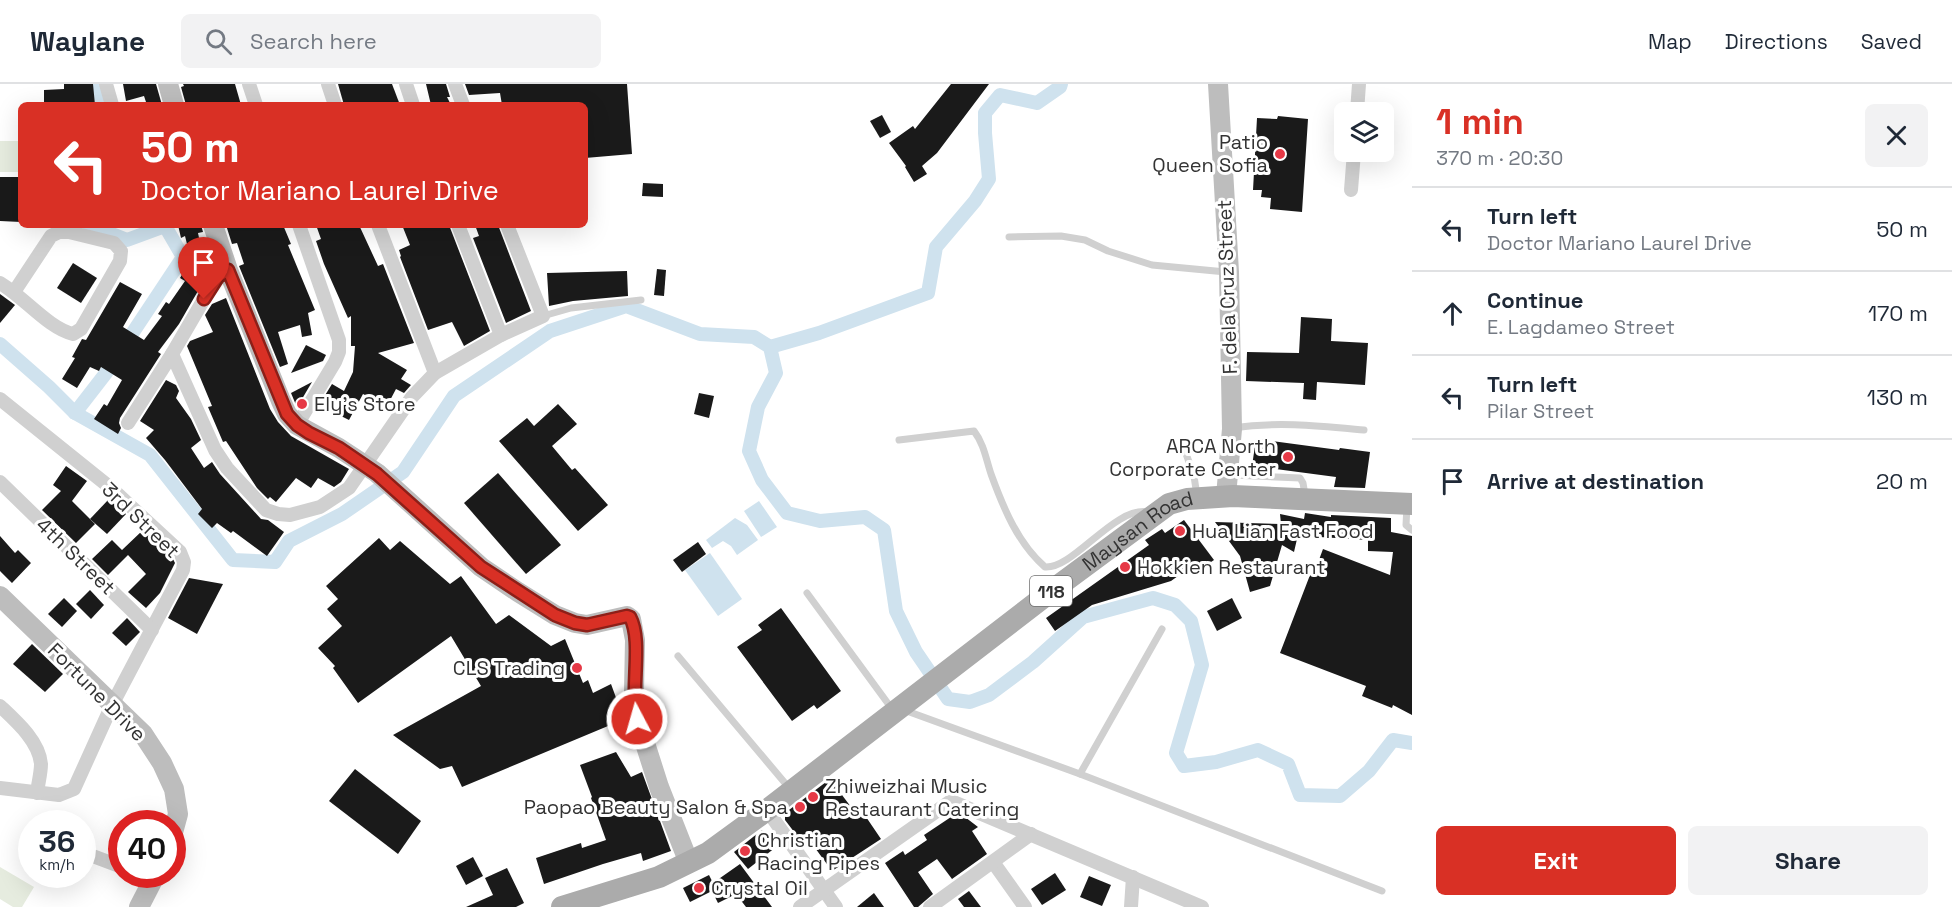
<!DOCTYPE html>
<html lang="en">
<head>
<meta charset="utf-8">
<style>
	:root { --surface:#fff; --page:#f2f2f3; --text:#1f2937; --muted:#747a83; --line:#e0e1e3; --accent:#d93025 }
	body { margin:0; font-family:"Space Grotesk",sans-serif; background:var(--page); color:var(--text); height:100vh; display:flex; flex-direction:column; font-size:22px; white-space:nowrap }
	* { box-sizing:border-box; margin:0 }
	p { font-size:20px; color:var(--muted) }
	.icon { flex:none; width:33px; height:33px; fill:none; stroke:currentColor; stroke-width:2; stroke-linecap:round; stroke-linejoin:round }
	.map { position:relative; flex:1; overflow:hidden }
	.side { display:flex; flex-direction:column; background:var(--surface); width:540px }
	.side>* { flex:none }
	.top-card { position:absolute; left:18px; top:18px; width:570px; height:126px; border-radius:9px; box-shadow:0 6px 24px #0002; background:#d93025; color:#fff; overflow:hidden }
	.buttons { position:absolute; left:1334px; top:18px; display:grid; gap:12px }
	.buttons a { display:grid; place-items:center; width:60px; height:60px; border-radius:9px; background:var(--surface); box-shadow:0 6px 24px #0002; font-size:30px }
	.speed { position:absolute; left:18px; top:726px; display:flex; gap:12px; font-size:30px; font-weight:700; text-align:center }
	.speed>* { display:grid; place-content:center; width:78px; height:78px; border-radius:50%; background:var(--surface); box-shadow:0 6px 24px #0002; line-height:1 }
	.speed small { font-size:15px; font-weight:400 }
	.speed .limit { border:9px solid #d22; background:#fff; color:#111 }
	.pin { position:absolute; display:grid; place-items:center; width:51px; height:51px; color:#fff; margin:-62px -26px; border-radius:50% 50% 50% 0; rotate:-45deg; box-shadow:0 0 6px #0007 }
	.pin .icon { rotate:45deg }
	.me { position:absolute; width:66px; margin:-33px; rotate:354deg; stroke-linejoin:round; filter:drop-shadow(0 0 4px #0008) }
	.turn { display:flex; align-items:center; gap:21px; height:126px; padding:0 24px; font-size:27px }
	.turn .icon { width:78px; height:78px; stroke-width:2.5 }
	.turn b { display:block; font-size:42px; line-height:51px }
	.round { display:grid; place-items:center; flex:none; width:63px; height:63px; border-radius:9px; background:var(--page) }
	.head { display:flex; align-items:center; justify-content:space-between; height:102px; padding:0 24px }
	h1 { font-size:36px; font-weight:800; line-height:45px; color:var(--accent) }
	.cta { display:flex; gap:12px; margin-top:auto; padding:12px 24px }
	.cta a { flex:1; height:69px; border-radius:9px; background:var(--accent); color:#fff; font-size:24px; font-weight:800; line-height:69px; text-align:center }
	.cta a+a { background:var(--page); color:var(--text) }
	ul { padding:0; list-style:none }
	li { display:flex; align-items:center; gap:18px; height:84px; padding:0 24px; border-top:2px solid var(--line) }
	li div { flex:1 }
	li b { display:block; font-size:22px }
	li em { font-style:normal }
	header { display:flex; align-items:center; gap:36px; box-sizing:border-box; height:84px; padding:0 30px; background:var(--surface); border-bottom:2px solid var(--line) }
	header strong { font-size:28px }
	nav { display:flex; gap:33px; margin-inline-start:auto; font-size:21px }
	.search { width:420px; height:54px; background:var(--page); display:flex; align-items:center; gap:15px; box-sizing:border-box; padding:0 21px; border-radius:9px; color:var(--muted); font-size:22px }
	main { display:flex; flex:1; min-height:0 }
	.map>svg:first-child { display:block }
</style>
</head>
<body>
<header>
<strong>Waylane</strong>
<div class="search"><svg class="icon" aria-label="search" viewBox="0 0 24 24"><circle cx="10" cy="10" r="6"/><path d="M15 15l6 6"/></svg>Search here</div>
<nav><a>Map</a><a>Directions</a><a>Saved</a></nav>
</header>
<main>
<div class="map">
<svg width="1412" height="823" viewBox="0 0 1412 823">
	<rect width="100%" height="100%" fill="#fff"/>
	<g fill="#e6ecdf">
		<rect x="0" y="57" width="21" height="31"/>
		<path d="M0,783L34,803L22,823H13L0,815Z"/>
	</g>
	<g fill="#cfe2ee">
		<path d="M759,417L777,443L761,453L744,427Z"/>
		<path d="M735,434L747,441L758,456L737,471L731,462L723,457L712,464L706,456Z"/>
		<path d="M710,469L742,515L718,532L685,486Z"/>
	</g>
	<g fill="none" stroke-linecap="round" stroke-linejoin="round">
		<g stroke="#cfe2ee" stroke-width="14">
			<path d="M97,0L99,21"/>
			<path d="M0,260L49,303L75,329L150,371L233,476L275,478L289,457L342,430L403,388L454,312L550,247L626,222L700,250L754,253L770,263L776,289L758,323L749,367L762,396L787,429L820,437L865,433L884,446L896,527L916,568L948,615L970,618L989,611L1033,578L1083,533L1153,514L1175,521L1191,537L1202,581L1176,669L1184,682L1216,678L1258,666L1288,680L1300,711L1340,712L1369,687L1393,656L1412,659"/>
			<path d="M770,263L819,249L928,209L936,163L975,117L989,95L985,49V29L1000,11L1037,19L1060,3L1061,0"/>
			<path d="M75,329L106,289L183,173L165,142L127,156L89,141"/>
		</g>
	</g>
	<g fill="#1a1a1a">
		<path d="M64,0H93L95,21H44V6L64,5Z"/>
		<path d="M123,0H156L162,21H147L144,12L126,17Z"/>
		<path d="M183,0H235L241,21H186L181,3L184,2Z"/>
		<path d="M338,0H392L400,21H344Z"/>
		<path d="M426,0H446L450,13H447L451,21H431Z"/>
		<path d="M465,0H627L632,70L585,74V21H502L500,9L469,11Z"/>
		<path d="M951,0H989L937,69L922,82L927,90L914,98L905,83L906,82L889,59L913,42L915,45Z"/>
		<path d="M882,31L891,48L880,54L870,37Z"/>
		<path d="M1278,32L1308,35L1302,128L1270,125L1271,114L1261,113L1262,106H1253L1257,34L1277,35Z"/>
		<path d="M0,93H21V138L0,137Z"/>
		<path d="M643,99L663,100V113L642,112Z"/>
		<path d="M178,141H201L203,148L198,149L202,168L209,167L215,185L206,193L179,240L158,268L161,270L120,334L119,339L121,344L118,350L94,335L104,320L107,322L122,296L101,283L99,287L90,283L77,304L62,295L75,274L72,273L82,255L86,256L120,198L142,210L123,243L144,256L162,232L158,230L166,218L169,220L185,197L180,194L191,176L185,152L181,154Z"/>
		<path d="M226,141H283L291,160L288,161L315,226L308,229L312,251L302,253L300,241L278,248L288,280L280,283L239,182L244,180L237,159L232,160Z"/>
		<path d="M316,141H339L340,144L349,141H359L378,182L383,180L414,259L378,269L407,286L401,295L411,301L404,309L396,305L387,322L363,310L349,336L319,321L332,300L344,307L353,288L355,262H351V232L348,234L324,180L316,157L321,155Z"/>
		<path d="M402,141H449L490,247L464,262L452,238L428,246L400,173L401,172L399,166L410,161Z"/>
		<path d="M475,141H498L531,227L506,239L473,154L479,152Z"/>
		<path d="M73,179L97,194L81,219L57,204Z"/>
		<path d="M657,185L666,186L664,212L654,211Z"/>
		<path d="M627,187L628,212L573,217L549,222L547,189Z"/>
		<path d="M0,210L15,221L0,239Z"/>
		<path d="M226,214L270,325L278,338L291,352L349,385L341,398L334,403L318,394L311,404L296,394L276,418L270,413L268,415L257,404L226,357L223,358L208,323L212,322L187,262L190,257L213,248L205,231L212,220Z"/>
		<path d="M1301,233L1332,235L1331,257L1368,259L1365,301L1317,298L1316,316L1303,315L1304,299L1246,297L1247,268L1299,269Z"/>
		<path d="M306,261L326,271L323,277L291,289Z"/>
		<path d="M166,296L176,301L179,307L176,314L191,335L201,356L191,364L204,384L212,378L220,390L261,435L268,436L284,448L267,472L233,447L231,449L217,439L212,444L198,430L202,425L165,376L146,354L154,346L140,337Z"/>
		<path d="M312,298L299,320L296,321L291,309Z"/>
		<path d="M699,309L714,312L709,334L694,330Z"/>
		<path d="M558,320L577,340L552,362L572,386L575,384L608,421L578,447L499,357L527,334L534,342Z"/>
		<path d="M1256,355L1339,366L1340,364L1370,368L1365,404L1334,403L1336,393L1252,382Z"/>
		<path d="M66,382L87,397L72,417L95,440L76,459L42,426L61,407L53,401Z"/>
		<path d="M498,389L561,461L526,490L464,419Z"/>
		<path d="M109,415L126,430L107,450L90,435Z"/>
		<path d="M1305,429L1331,433V431L1391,434V448L1412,452V631L1393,621L1392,624L1362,612L1366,602L1280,569L1310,491L1313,492L1323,465L1390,491L1393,468L1368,467V456L1287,451L1297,455L1294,468L1282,461L1270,502L1250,508L1240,472L1215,438L1281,440L1280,430L1304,435Z"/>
		<path d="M1184,436L1214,476L1196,488L1192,482L1171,497L1092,521L1055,547L1046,534L1149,461L1145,456L1162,445L1165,449Z"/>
		<path d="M143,446L172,473L175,479L160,509L146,524L128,508L146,490L128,471L108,491L92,475L112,456L122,466Z"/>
		<path d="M0,452L15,469L18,466L31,479L12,499L0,487Z"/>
		<path d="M379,454L390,466L400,457L450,500L461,492L496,540L509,531L551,562L565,555L583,599L588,596L593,609L611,600L618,619L623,617L624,628L618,630L620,637L462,703L452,682L440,685L393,651L481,602L451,552L358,619L333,584L335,582L318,564L342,542L327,525L338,515L326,502Z"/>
		<path d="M698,458L706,470L682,488L673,476Z"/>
		<path d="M189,494L223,500L197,550L168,534Z"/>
		<path d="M90,506L104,521L91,535L76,520Z"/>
		<path d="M64,514L77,527L62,543L48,530Z"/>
		<path d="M1232,514L1242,534L1217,547L1207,527Z"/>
		<path d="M781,524L841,607L817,625L814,621L792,637L737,563L762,546L758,541Z"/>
		<path d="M127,534L140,548L126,562L112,549Z"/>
		<path d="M32,560L63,590L45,608L13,580Z"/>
		<path d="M616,668L631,693L642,688L671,767L643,777L641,769L603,780L544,800L536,774L581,759L582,764L606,756L591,714L592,713L580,681Z"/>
		<path d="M355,685L421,737L398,770L329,717Z"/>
		<path d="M830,695L857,731L862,727L881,755L832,787L807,753L801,757L785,736V729Z"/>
		<path d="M957,729L965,733L978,743L972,747L987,770L952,795L937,775L918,788L933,810L918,823H914L885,779L903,767L905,771L927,756L924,751Z"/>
		<path d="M762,746L776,763L748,785L734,768Z"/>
		<path d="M473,773L483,792L466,801L456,782Z"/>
		<path d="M740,780L772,823H746L736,810L718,819L712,807L690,818L683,804L709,791L713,799Z"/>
		<path d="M507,784L524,819L516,823H466L493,811L485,794Z"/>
		<path d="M1055,789L1066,806L1042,821L1031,805Z"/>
		<path d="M1089,792L1111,801L1102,822L1080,813Z"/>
		<path d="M969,807L981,823H964L958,815Z"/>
		<path d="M874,809L884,823H857Z"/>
	</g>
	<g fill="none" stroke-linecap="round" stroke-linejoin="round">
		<g stroke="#d0d0d0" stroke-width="7">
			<path d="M1009,153L1061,152L1085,156L1108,167L1152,181L1226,188"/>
			<path d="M543,232L571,224L641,216"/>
			<path d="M1234,344C1277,337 1321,342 1364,346"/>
			<path d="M899,356L974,347C984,360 986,375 991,390C1003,423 1018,460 1045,483C1074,485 1114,422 1148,428"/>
			<path d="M1184,364L1194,392L1197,412"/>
			<path d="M1231,391L1300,394L1303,399L1305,411"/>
			<path d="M1407,422L1406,441L1412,446"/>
			<path d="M807,509L892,625"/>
			<path d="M678,572L790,705"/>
			<path d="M904,626L1080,690L1382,807"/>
			<path d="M1080,690L1162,545"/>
		</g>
		<g stroke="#d0d0d0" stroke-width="14">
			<path d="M106,0L112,21"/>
			<path d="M249,0L256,21"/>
			<path d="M328,0L335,21"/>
			<path d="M406,0L413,21"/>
			<path d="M455,0L463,21"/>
			<path d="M1357,28L1359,0"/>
			<path d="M1351,106L1354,68"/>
			<path d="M378,141L435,289"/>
			<path d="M458,141L501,251"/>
			<path d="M0,199C24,213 48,244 73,250L81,245L120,177L121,167L114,159L69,148H59L51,152L14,208"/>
			<path d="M172,270L215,366L227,384L266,426L278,430L290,431L320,423L349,404L412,313L435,289L501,251L543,232L507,141"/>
			<path d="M0,315L112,405L180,468L184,478L183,486L112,621L74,705L59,711L0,704"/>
			<path d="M128,339L172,270L214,198L228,186"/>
			<path d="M297,341L335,278L339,268V256L299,141"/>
			<path d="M0,398L152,546"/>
			<path d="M0,622C16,637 39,657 41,680C41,689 38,700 37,709"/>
			<path d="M767,726L836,823"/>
			<path d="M82,768L122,783"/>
			<path d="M993,778L1025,823"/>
			<path d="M800,823L951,717L1202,823"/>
			<path d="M930,823L1031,750"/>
			<path d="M1131,823L1133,793"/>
		</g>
		<g stroke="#bdbdbd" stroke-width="20">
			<path d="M168,0L174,21"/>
			<path d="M1218,0L1229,188L1232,345L1226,412"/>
			<path d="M213,141L228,186L281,317L287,330L297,341L339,364L377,389L481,483L518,508L555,531L575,539L587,541L627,532L631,535L635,556L634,608L636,631L659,703L689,779"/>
			<path d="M0,512L143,650L162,679L174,705L178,730L172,752"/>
			<path d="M139,823L156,790"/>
		</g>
		<path stroke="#ababab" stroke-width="22" id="s1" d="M562,823L659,793L708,769L767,726L1058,502L1169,420L1187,415L1233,412L1412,420"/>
	</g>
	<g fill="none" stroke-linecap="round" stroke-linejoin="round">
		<defs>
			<path id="route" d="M204,215L218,193L228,186L287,330L297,341L309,349L339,364L377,390L481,483L555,531L575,539L587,541L627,532L630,533C643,557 630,605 637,635"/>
		</defs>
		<use href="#route" stroke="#8d1f18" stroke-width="15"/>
		<use href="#route" stroke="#d93025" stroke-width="10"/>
	</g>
	<g fill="#e63946" stroke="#fff" stroke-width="2">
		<circle cx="1280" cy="70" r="6"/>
		<circle cx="302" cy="320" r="6"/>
		<circle cx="1288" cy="373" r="6"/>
		<circle cx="1180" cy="447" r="6"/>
		<circle cx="1125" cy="483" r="6"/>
		<circle cx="577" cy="584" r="6"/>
		<circle cx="813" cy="713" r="6"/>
		<circle cx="800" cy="723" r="6"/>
		<circle cx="745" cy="767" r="6"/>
		<circle cx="699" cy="804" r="6"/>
	</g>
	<g text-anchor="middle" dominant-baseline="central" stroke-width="6" stroke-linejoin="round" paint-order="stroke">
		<rect fill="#fff" stroke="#707070" stroke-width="1.5" x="1030" y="492" width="42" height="30" rx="4.5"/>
		<g font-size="18" font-weight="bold" fill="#333">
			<text x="1051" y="507">118</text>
		</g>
		<g font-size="20" fill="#333" stroke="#fff" text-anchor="start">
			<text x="1268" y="58" text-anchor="end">Patio<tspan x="1268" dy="23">Queen Sofia</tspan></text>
			<text x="314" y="320">Ely's Store</text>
			<text x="1276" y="362" text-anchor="end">ARCA North<tspan x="1276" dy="23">Corporate Center</tspan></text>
			<text x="1192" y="447">Hua Lian Fast Food</text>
			<text x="1137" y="483">Hokkien Restaurant</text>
			<text x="565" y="584" text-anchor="end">CLS Trading</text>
			<text x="825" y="702">Zhiweizhai Music<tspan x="825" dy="23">Restaurant Catering</tspan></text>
			<text x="788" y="723" text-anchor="end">Paopao Beauty Salon &amp; Spa</text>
			<text x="757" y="756">Christian<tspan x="757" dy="23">Racing Pipes</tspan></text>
			<text x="711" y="804">Crystal Oil</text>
		</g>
		<g font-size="20" fill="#333" stroke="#fff">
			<text transform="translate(1227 203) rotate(-92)">F. dela Cruz Street</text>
			<text transform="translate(141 436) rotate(44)">3rd Street</text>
			<text stroke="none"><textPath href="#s1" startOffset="694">Maysan Road</textPath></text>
			<text transform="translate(76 472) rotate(44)">4th Street</text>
			<text transform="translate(97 608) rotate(45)">Fortune Drive</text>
		</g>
	</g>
</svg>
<div class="buttons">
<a><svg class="icon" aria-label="layers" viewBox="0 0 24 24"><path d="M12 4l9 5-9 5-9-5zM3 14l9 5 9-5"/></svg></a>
</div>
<div class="speed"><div>36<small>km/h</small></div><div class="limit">40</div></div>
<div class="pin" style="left:204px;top:215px;background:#d93025"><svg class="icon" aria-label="arrive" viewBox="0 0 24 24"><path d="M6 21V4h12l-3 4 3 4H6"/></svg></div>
<svg class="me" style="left:637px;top:635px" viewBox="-20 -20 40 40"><circle r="17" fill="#d93025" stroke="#fff" stroke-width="3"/><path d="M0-11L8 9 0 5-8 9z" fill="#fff"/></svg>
<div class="top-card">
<div class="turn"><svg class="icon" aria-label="left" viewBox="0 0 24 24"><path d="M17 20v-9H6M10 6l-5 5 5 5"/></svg><div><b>50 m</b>Doctor Mariano Laurel Drive</div></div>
</div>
</div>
<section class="side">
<div class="head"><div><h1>1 min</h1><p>370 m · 20:30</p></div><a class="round"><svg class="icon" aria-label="close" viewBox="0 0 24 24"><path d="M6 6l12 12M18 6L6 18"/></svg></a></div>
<ul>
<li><svg class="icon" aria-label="left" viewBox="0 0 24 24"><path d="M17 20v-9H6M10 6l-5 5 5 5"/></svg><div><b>Turn left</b><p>Doctor Mariano Laurel Drive</p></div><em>50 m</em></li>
<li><svg class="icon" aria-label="ahead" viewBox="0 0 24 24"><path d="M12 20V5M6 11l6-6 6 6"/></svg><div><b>Continue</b><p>E. Lagdameo Street</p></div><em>170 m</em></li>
<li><svg class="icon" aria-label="left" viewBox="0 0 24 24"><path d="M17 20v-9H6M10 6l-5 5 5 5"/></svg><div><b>Turn left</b><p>Pilar Street</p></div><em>130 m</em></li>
<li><svg class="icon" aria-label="arrive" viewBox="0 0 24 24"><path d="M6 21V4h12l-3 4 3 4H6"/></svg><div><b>Arrive at destination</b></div><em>20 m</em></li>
</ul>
<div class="cta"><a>Exit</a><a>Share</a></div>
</section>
</main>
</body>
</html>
